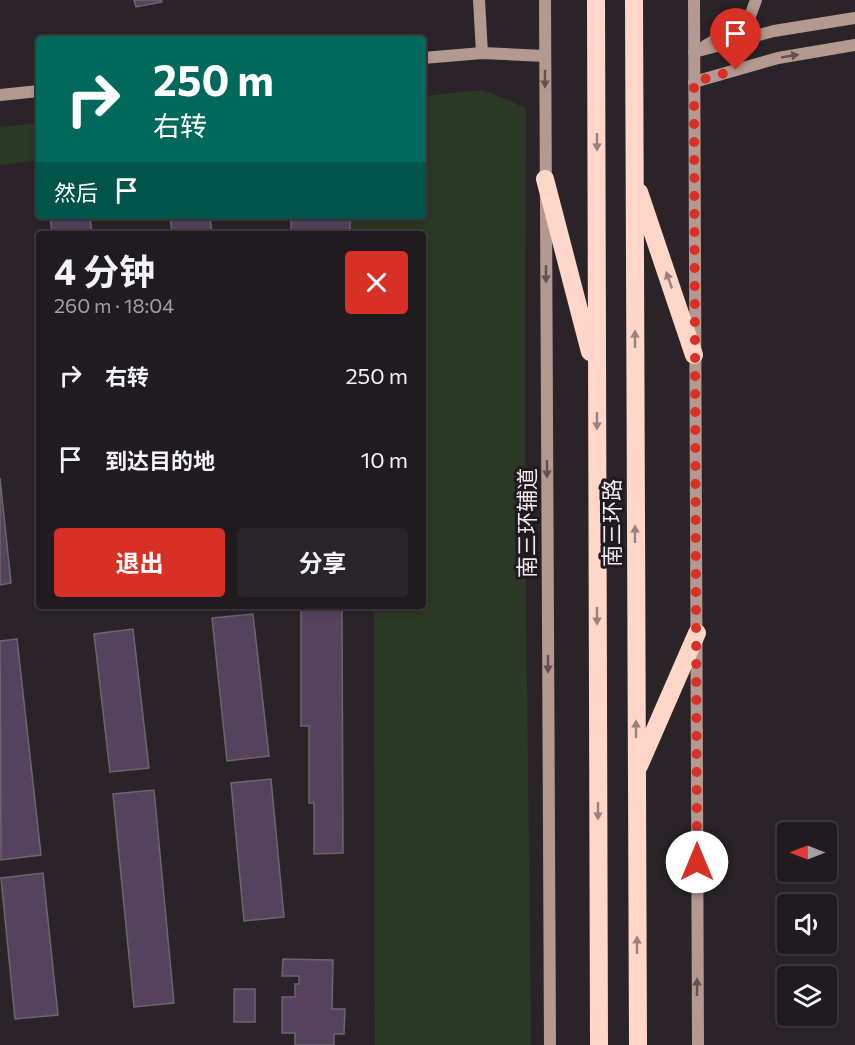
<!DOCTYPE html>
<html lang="zh">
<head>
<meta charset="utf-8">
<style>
	:root { --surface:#201b1f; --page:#282428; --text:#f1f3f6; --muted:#a2a1a4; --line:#3d393d; --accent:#d93025 }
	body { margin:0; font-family:Commissioner,"Noto Sans SC",sans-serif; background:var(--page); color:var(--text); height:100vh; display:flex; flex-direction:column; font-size:22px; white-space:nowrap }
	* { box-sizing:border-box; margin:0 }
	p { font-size:20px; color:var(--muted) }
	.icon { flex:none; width:33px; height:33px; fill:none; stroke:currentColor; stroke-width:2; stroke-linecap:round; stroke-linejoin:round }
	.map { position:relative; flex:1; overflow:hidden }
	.details { position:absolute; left:36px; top:231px; width:390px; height:378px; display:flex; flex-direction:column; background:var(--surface); border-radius:6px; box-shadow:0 3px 9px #0003,0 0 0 2px var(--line) }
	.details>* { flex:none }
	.guide { position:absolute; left:36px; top:36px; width:390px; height:183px; border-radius:6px; box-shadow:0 3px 9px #0003,0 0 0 2px var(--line); background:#00695c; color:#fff; overflow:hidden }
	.needle { width:39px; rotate:270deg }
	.buttons { position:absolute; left:777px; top:822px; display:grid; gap:12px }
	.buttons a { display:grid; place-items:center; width:60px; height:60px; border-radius:6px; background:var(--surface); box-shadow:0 3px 9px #0003,0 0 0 2px var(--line); font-size:30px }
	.pin { position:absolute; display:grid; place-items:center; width:51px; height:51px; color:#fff; margin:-62px -26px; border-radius:50% 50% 50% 0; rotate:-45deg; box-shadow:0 0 6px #0007 }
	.pin .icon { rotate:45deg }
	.me { position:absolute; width:66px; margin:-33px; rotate:0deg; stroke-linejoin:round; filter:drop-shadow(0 0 4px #0008) }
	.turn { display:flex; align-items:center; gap:21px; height:126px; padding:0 18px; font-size:27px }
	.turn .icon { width:78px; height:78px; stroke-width:2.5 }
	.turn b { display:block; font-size:42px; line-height:51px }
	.then { display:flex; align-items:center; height:57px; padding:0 18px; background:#0003; gap:12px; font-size:22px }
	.round { display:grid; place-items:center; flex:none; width:63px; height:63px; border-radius:6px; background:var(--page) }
	.headline { display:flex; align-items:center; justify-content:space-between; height:102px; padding:0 18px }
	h1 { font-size:36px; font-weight:700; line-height:45px }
	.action { display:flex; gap:12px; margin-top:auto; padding:12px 18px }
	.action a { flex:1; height:69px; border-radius:6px; background:var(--accent); color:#fff; font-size:24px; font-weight:700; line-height:69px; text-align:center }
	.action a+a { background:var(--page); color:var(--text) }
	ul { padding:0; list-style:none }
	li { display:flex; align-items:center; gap:18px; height:84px; padding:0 18px }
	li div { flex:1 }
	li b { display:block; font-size:22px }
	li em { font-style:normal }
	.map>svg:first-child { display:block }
</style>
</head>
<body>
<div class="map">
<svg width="855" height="1045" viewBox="0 0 855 1045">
	<rect width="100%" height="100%" fill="#2a2429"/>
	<g fill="#2b3825">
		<path d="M483,90L526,108L525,493L531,1045H375L374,606H423V234H351V216H423V96Z"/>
		<path d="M39,123V160L0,165V127Z"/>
	</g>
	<g fill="#55435e" stroke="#6b666e" stroke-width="1.5">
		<path d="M134,0H161L162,2L136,7Z"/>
		<path d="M50,216H90L92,234H52Z"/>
		<path d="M170,216H210L212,234H172Z"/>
		<rect x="291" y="216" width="59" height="18"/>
		<path d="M0,478L11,583L0,585Z"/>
		<path d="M301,608H342L343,853L314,854V803H309V726H301Z"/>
		<path d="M253,614L269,756L227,761L212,618Z"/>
		<path d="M133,629L149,768L110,772L94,634Z"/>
		<path d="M17,639L41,855L1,860L0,641Z"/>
		<path d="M271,779L284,917L244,921L231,783Z"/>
		<path d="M154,790L174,1003L134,1007L113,794Z"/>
		<path d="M43,873L58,1015L15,1019L1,878Z"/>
		<path d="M283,959L333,960L332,1009H345L344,1034H334V1045H295V1033H282V997H295V984H299V976H282Z"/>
		<rect x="234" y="989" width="21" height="33"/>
	</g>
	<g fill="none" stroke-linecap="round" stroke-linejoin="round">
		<g stroke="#b39990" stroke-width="12">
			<path d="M479,0L482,53"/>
			<path d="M545,0L550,1045"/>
			<path d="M694,0L698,1045"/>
			<path d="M705,46L749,19L756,0"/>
			<path d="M694,52L774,31L855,18"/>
			<path d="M423,58L482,53L545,56"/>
			<path d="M694,82L778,58L855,45"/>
			<path d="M0,95L39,91"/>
		</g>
		<g stroke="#ffd6c8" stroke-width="18">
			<path d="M596,0L599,1045"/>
			<path d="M634,0L638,1045"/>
			<path d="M545,179L590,352"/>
			<path d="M639,192L694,355"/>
			<path d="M639,766L697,633"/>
		</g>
	</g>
	<defs><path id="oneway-solid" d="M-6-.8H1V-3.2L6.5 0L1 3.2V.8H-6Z" transform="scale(1.5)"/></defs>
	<g fill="#625352">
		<use href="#oneway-solid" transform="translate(790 56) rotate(-9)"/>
		<use href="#oneway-solid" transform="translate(545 79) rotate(90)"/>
		<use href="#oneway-solid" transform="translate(546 274) rotate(90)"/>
		<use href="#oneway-solid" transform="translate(547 469) rotate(90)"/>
		<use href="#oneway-solid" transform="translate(548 664) rotate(90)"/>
		<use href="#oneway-solid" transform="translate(697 987) rotate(-90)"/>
	</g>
	<g fill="#9b817c">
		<use href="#oneway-solid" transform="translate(597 142) rotate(90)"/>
		<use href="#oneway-solid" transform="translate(669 280) rotate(-109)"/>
		<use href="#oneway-solid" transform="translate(635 339) rotate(-90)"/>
		<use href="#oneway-solid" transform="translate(597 421) rotate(90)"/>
		<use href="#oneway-solid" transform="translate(635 534) rotate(-90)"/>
		<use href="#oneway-solid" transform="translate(597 616) rotate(90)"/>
		<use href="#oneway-solid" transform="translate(636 729) rotate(-90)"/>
		<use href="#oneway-solid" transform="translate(598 811) rotate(90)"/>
		<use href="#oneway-solid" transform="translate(637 945) rotate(-90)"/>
	</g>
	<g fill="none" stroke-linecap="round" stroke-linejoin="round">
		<path stroke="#d93025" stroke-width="10" stroke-dasharray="0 18" d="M697,862L694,82L736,70"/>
	</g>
	<g text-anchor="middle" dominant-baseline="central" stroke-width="6" stroke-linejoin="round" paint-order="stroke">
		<g font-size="22" fill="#efebee" stroke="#201a20">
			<text transform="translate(526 523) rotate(-90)">南三环辅道</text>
			<text transform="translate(611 523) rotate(-90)">南三环路</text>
		</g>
	</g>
</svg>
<div class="buttons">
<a><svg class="needle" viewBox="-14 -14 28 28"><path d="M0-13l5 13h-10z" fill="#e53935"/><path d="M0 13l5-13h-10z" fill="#a2a1a4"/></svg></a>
<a><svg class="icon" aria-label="sound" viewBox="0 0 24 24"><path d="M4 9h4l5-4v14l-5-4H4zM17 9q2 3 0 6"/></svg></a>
<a><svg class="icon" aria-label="layers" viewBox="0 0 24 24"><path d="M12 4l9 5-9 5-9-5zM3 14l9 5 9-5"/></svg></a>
</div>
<div class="pin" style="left:736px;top:70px;background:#d93025"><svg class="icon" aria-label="arrive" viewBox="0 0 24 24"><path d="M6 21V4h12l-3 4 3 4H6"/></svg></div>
<svg class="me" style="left:697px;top:862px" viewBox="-20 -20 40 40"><circle r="19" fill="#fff"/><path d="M0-13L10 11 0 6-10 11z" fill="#d93025"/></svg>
<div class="guide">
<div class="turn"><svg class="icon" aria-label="right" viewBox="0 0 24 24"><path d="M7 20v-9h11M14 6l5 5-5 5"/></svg><div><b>250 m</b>右转</div></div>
<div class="then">然后<svg class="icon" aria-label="arrive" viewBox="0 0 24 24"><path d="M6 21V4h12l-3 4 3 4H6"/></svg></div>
</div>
<section class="details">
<div class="headline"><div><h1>4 分钟</h1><p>260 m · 18:04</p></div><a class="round" style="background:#d93025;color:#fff"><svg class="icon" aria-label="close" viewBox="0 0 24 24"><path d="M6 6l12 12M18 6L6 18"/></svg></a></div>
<ul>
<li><svg class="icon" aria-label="right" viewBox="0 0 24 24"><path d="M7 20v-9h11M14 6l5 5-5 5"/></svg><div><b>右转</b></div><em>250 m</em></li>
<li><svg class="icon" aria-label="arrive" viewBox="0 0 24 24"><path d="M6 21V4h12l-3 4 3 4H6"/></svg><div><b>到达目的地</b></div><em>10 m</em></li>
</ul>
<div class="action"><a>退出</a><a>分享</a></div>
</section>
</div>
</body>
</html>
